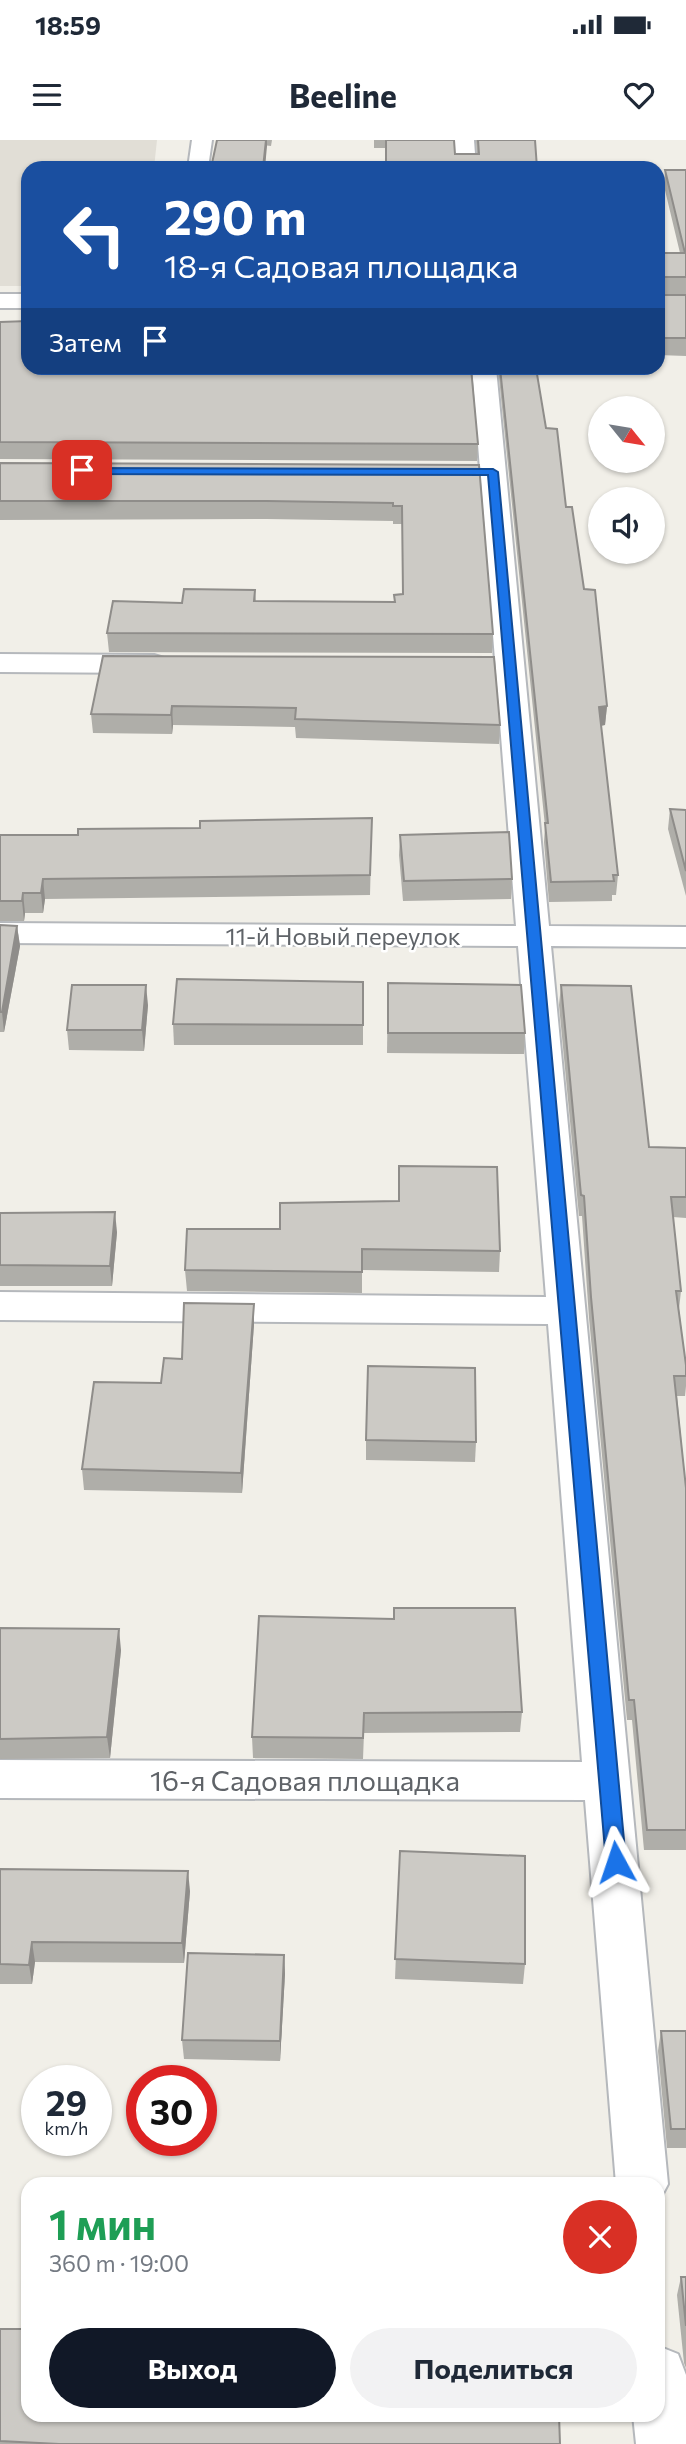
<!DOCTYPE html>
<html lang="ru">
<head>
<meta charset="utf-8">
<style>
	:root { --surface:#fff; --page:#f2f2f3; --text:#1f2937; --muted:#747a83; --accent:#111827 }
	body { margin:0; font-family:Commissioner,sans-serif; background:var(--page); color:var(--text); height:100vh; display:flex; flex-direction:column; font-size:26px; white-space:nowrap }
	* { box-sizing:border-box; margin:0 }
	p { font-size:23px; color:var(--muted) }
	.icon { flex:none; width:38px; height:38px; fill:none; stroke:currentColor; stroke-width:2; stroke-linecap:round; stroke-linejoin:round }
	.map { position:relative; flex:1; overflow:hidden }
	.side { position:absolute; left:21px; top:2037px; width:644px; height:245px; display:flex; flex-direction:column; background:var(--surface); border-radius:21px; box-shadow:0 2px 5px #0004 }
	.side>* { flex:none }
	.top-card { position:absolute; left:21px; top:21px; width:644px; height:214px; border-radius:21px; box-shadow:0 2px 5px #0004; background:#1a4fa0; color:#fff; overflow:hidden }
	.needle { width:46px; rotate:120deg }
	.controls { position:absolute; left:588px; top:256px; display:grid; gap:14px }
	.controls a { display:grid; place-items:center; width:77px; height:77px; border-radius:50%; background:var(--surface); box-shadow:0 2px 5px #0004; font-size:35px }
	.speed { position:absolute; left:21px; top:1925px; display:flex; gap:14px; font-size:35px; font-weight:700; text-align:center }
	.speed>* { display:grid; place-content:center; width:91px; height:91px; border-radius:50%; background:var(--surface); box-shadow:0 2px 5px #0004; line-height:1 }
	.speed small { font-size:18px; font-weight:400 }
	.speed .limit { border:10px solid #d22; background:#fff; color:#111 }
	.pin { position:absolute; display:grid; place-items:center; width:60px; height:60px; color:#fff; margin:-30px; border-radius:14px; box-shadow:0 4px 10px #0006 }
	.me { position:absolute; width:77px; margin:-38px; rotate:355deg; stroke-linejoin:round; filter:drop-shadow(0 0 5px #0008) }
	.turn { display:flex; align-items:center; gap:24px; height:147px; padding:0 28px; font-size:32px }
	.turn .icon { width:91px; height:91px; stroke-width:2.5 }
	.turn b { display:block; font-size:49px; line-height:60px }
	.then { display:flex; align-items:center; height:66px; padding:0 28px; background:#0003; gap:14px; font-size:26px }
	.round { display:grid; place-items:center; flex:none; width:74px; height:74px; border-radius:37px; background:var(--page) }
	.overview { display:flex; align-items:center; justify-content:space-between; height:119px; padding:0 28px }
	h1 { font-size:42px; font-weight:700; line-height:52px; color:#1e9e55 }
	.action { display:flex; gap:14px; margin-top:auto; padding:14px 28px }
	.action a { flex:1; height:80px; border-radius:42px; background:var(--accent); color:#fff; font-size:28px; font-weight:700; line-height:80px; text-align:center }
	.action a+a { background:var(--page); color:var(--text) }
	.status { display:flex; justify-content:space-between; align-items:center; height:49px; padding:0 35px; background:var(--surface); direction:ltr }
	.status svg { height:19px; fill:currentColor }
	header { display:flex; justify-content:space-between; align-items:center; height:91px; padding:0 28px; background:var(--surface); font-size:32px; font-weight:700 }
	.map>svg:first-child { display:block }
</style>
</head>
<body>
<div class="status"><b>18:59</b><svg viewBox="0 0 49 12"><path d="M0 12V9h3v3zM5 12V6h3v6zM10 12V3h3v9zM15 12V0h3v12zM26 1h20v11H26zM47 4h2v5h-2z"/></svg></div>
<header><svg class="icon" aria-label="menu" viewBox="0 0 24 24"><path d="M4 6h16M4 12h16M4 18h16"/></svg>Beeline<svg class="icon" aria-label="heart" viewBox="0 0 24 24"><path d="M12 20l-8-8c-3-5 5-10 8-4 3-6 11-1 8 4z"/></svg></header>
<div class="map">
<svg width="686" height="2304" viewBox="0 0 686 2304">
	<rect width="100%" height="100%" fill="#f1efe8"/>
	<path fill="#e1ded6" d="M0,0H157L154,28H28V146H0Z"/>
	<g fill="none" stroke-linecap="round" stroke-linejoin="round">
		<defs>
			<g id="street">
				<path d="M192,0H212L208,28H188Z"/>
				<path d="M454,0H474L476,28H456Z"/>
				<rect x="0" y="154" width="28" height="14"/>
				<path d="M472,228H496L549,786L686,787V807L551,806L668,2044L658,2063V2044H616L585,1660L0,1658V1620L582,1622L548,1184L0,1180V1152L546,1157L518,806L0,803V783L516,786Z"/>
				<path d="M0,514L154,515L164,518L168,524L164,530L154,533L0,532Z"/>
				<path d="M658,2206L678,2214L686,2235V2304H636L633,2275H658Z"/>
			</g>
		</defs>
		<use href="#street" stroke="#b5b8bc" stroke-width="4"/>
		<use href="#street" fill="#fff" fill-rule="evenodd"/>
	</g>
	<g fill="#afaea9">
		<path d="M217,0H272L271,6Z"/>
		<path d="M374,0H454L455,14H477L476,0H535L537,28L386,8H374Z"/>
		<path d="M665,30H686V154H658V113H680L664,46Z"/>
		<path d="M658,155H686V216L658,215Z"/>
		<path d="M0,182L478,304L477,321L0,319Z"/>
		<path d="M498,228H536L546,288L566,367L584,449L607,566L605,585L601,586L618,735L616,755H612V761L549,762L544,702L545,686Z"/>
		<path d="M0,323L479,325L493,494L492,513L109,512L107,493L182,463L255,450L256,461L394,462V455L403,454L402,384H393V381L267,379L0,380Z"/>
		<path d="M103,516L500,585L499,604L296,598L295,587L173,585L172,594L93,593L91,574Z"/>
		<path d="M670,669L686,670V756L668,689Z"/>
		<path d="M372,678L370,755L45,759L43,773H25L24,781H0V695H78Z"/>
		<path d="M400,695L512,739L511,759L403,761L399,715Z"/>
		<path d="M0,785L17,786L20,806L4,892H0Z"/>
		<path d="M363,842V905H174L173,884Z"/>
		<path d="M388,843L525,893L524,914L387,913Z"/>
		<path d="M561,845L649,1007L686,1008V1078L673,1077L681,1151L679,1169L686,1225V1246L685,1256H677L686,1348V1710H644L632,1580H627L589,1178L582,1076H579L559,865Z"/>
		<path d="M148,865L144,911L69,910L67,890Z"/>
		<path d="M0,1073L117,1092L112,1146H0Z"/>
		<path d="M187,1089L500,1111L499,1132L362,1130V1153L187,1151L185,1130Z"/>
		<path d="M254,1164V1184L242,1353L84,1350L82,1329L161,1243L182,1219Z"/>
		<path d="M366,1300L476,1302L475,1322L366,1320Z"/>
		<path d="M259,1476L522,1572L520,1592L364,1593L363,1619L253,1618L252,1597Z"/>
		<path d="M0,1488L121,1510L110,1618L0,1619Z"/>
		<path d="M400,1711L525,1824L523,1844L395,1839Z"/>
		<path d="M0,1729L190,1751L184,1823L35,1822L32,1844H0Z"/>
		<path d="M284,1815L285,1834L280,1921L184,1919L182,1900Z"/>
		<path d="M661,1891H686V2008H667L658,1911Z"/>
		<path d="M681,2137H686V2228L684,2223L677,2155Z"/>
		<path d="M0,2189L560,2304H0Z"/>
	</g>
	<g fill="#8f8d8a">
		<path d="M266,0H267V6L265,28H263Z"/>
		<path d="M172,566L173,585L172,594L171,575Z"/>
		<path d="M607,566L605,585L598,586L599,567Z"/>
		<path d="M43,739L45,759L43,773L41,753Z"/>
		<path d="M23,753L25,773L24,781L22,761Z"/>
		<path d="M17,786L20,806L4,892L2,872Z"/>
		<path d="M146,845L148,865L144,911L142,890Z"/>
		<path d="M115,1072L117,1092L112,1146L110,1126Z"/>
		<path d="M254,1164V1184L242,1353L241,1333Z"/>
		<path d="M119,1489L121,1510L110,1618L107,1597Z"/>
		<path d="M188,1731L190,1751L184,1823L182,1803Z"/>
		<path d="M32,1802L35,1822L32,1844L29,1825Z"/>
		<path d="M284,1815L285,1834L280,1921V1901Z"/>
	</g>
	<g fill="#cccac5" stroke="#8f8d8a" stroke-width="2">
		<path d="M217,0H266L263,28H211Z"/>
		<path d="M386,0H454L455,14H479L478,0H535L537,28H386Z"/>
		<path d="M665,30H686V137H658V113H685Z"/>
		<rect x="658" y="155" width="28" height="43"/>
		<path d="M28,181V228H471L478,304L0,302V182Z"/>
		<path d="M500,228H536L546,288L557,289L566,367H572L584,449L595,450L607,566L599,567L618,735H613L614,741L551,742L545,683H548Z"/>
		<path d="M0,323L479,325L493,494L107,493L113,461L182,463L184,449L255,450L254,461L395,462L394,455L403,454L402,366H393V363L267,361H0Z"/>
		<path d="M103,516L494,517L500,585L295,579L296,568L172,566L171,575L91,574Z"/>
		<path d="M670,669L686,670V731Z"/>
		<path d="M372,678L370,735L43,739L41,753H23L22,761H0V695H78V689L200,688V681Z"/>
		<path d="M509,692L512,739L404,741L400,695Z"/>
		<path d="M0,785L17,786L2,872H0Z"/>
		<path d="M177,839L363,842V885L173,884Z"/>
		<path d="M388,843L521,845L525,893H388Z"/>
		<path d="M72,845H146L142,890H67Z"/>
		<path d="M561,845L631,846L649,1007L686,1008V1057H671L681,1151H676L686,1225V1236H674L686,1348V1690H647L634,1560H629L591,1157L584,1056L581,1055Z"/>
		<path d="M399,1026L497,1027L500,1111L362,1109V1132L185,1130L187,1089H280V1063L399,1061Z"/>
		<path d="M115,1072L110,1126L0,1125V1073Z"/>
		<path d="M184,1163L254,1164L241,1333L82,1329L94,1242L161,1243L164,1218L182,1219Z"/>
		<path d="M368,1226L475,1228L476,1302L366,1300Z"/>
		<path d="M394,1468H515L522,1572L364,1573L363,1598L252,1597L259,1476L394,1479Z"/>
		<path d="M0,1488L119,1489L107,1597L0,1599Z"/>
		<path d="M400,1711L525,1716V1824L395,1819Z"/>
		<path d="M0,1729L188,1731L182,1803L32,1802L29,1825L0,1824Z"/>
		<path d="M188,1813L284,1815L280,1901L182,1900Z"/>
		<path d="M661,1891H686V1989H671Z"/>
		<path d="M681,2137H686V2186Z"/>
		<path d="M0,2189H28V2275H559L560,2304H59L0,2301Z"/>
	</g>
	<path fill="#1a73e8" stroke="#114b97" stroke-width="2" d="M78,328L493,329L498,332L626,1722L623,1728L616,1730L609,1728L606,1722L488,335L82,334L77,330Z"/>
	<g text-anchor="middle" dominant-baseline="central" stroke-width="5" stroke-linejoin="round" paint-order="stroke">
		<g font-size="24" fill="#5f6368" stroke="#fff">
			<text x="343" y="795">11-й Новый переулок</text>
		</g>
		<g font-size="28" fill="#5f6368" stroke="#fff">
			<text x="305" y="1640">16-я Садовая площадка</text>
		</g>
	</g>
</svg>
<div class="controls">
<a><svg class="needle" viewBox="-14 -14 28 28"><path d="M0-13l5 13h-10z" fill="#e53935"/><path d="M0 13l5-13h-10z" fill="#747a83"/></svg></a>
<a><svg class="icon" aria-label="sound" viewBox="0 0 24 24"><path d="M4 9h4l5-4v14l-5-4H4zM17 9q2 3 0 6"/></svg></a>
</div>
<div class="speed"><div>29<small>km/h</small></div><div class="limit">30</div></div>
<div class="pin" style="left:82px;top:330px;background:#d93025"><svg class="icon" aria-label="arrive" viewBox="0 0 24 24"><path d="M6 21V4h12l-3 4 3 4H6"/></svg></div>
<svg class="me" style="left:616px;top:1722px" viewBox="-20 -20 40 40"><path d="M0-17L14 15 0 8-14 15z" fill="#1a73e8" stroke="#fff" stroke-width="4"/></svg>
<div class="top-card">
<div class="turn"><svg class="icon" aria-label="left" viewBox="0 0 24 24"><path d="M17 20v-9H6M10 6l-5 5 5 5"/></svg><div><b>290 m</b>18-я Садовая площадка</div></div>
<div class="then">Затем<svg class="icon" aria-label="arrive" viewBox="0 0 24 24"><path d="M6 21V4h12l-3 4 3 4H6"/></svg></div>
</div>
<section class="side">
<div class="overview"><div><h1>1 мин</h1><p>360 m · 19:00</p></div><a class="round" style="background:#d93025;color:#fff"><svg class="icon" aria-label="close" viewBox="0 0 24 24"><path d="M6 6l12 12M18 6L6 18"/></svg></a></div>
<div class="action"><a>Выход</a><a>Поделиться</a></div>
</section>
</div>
</body>
</html>
